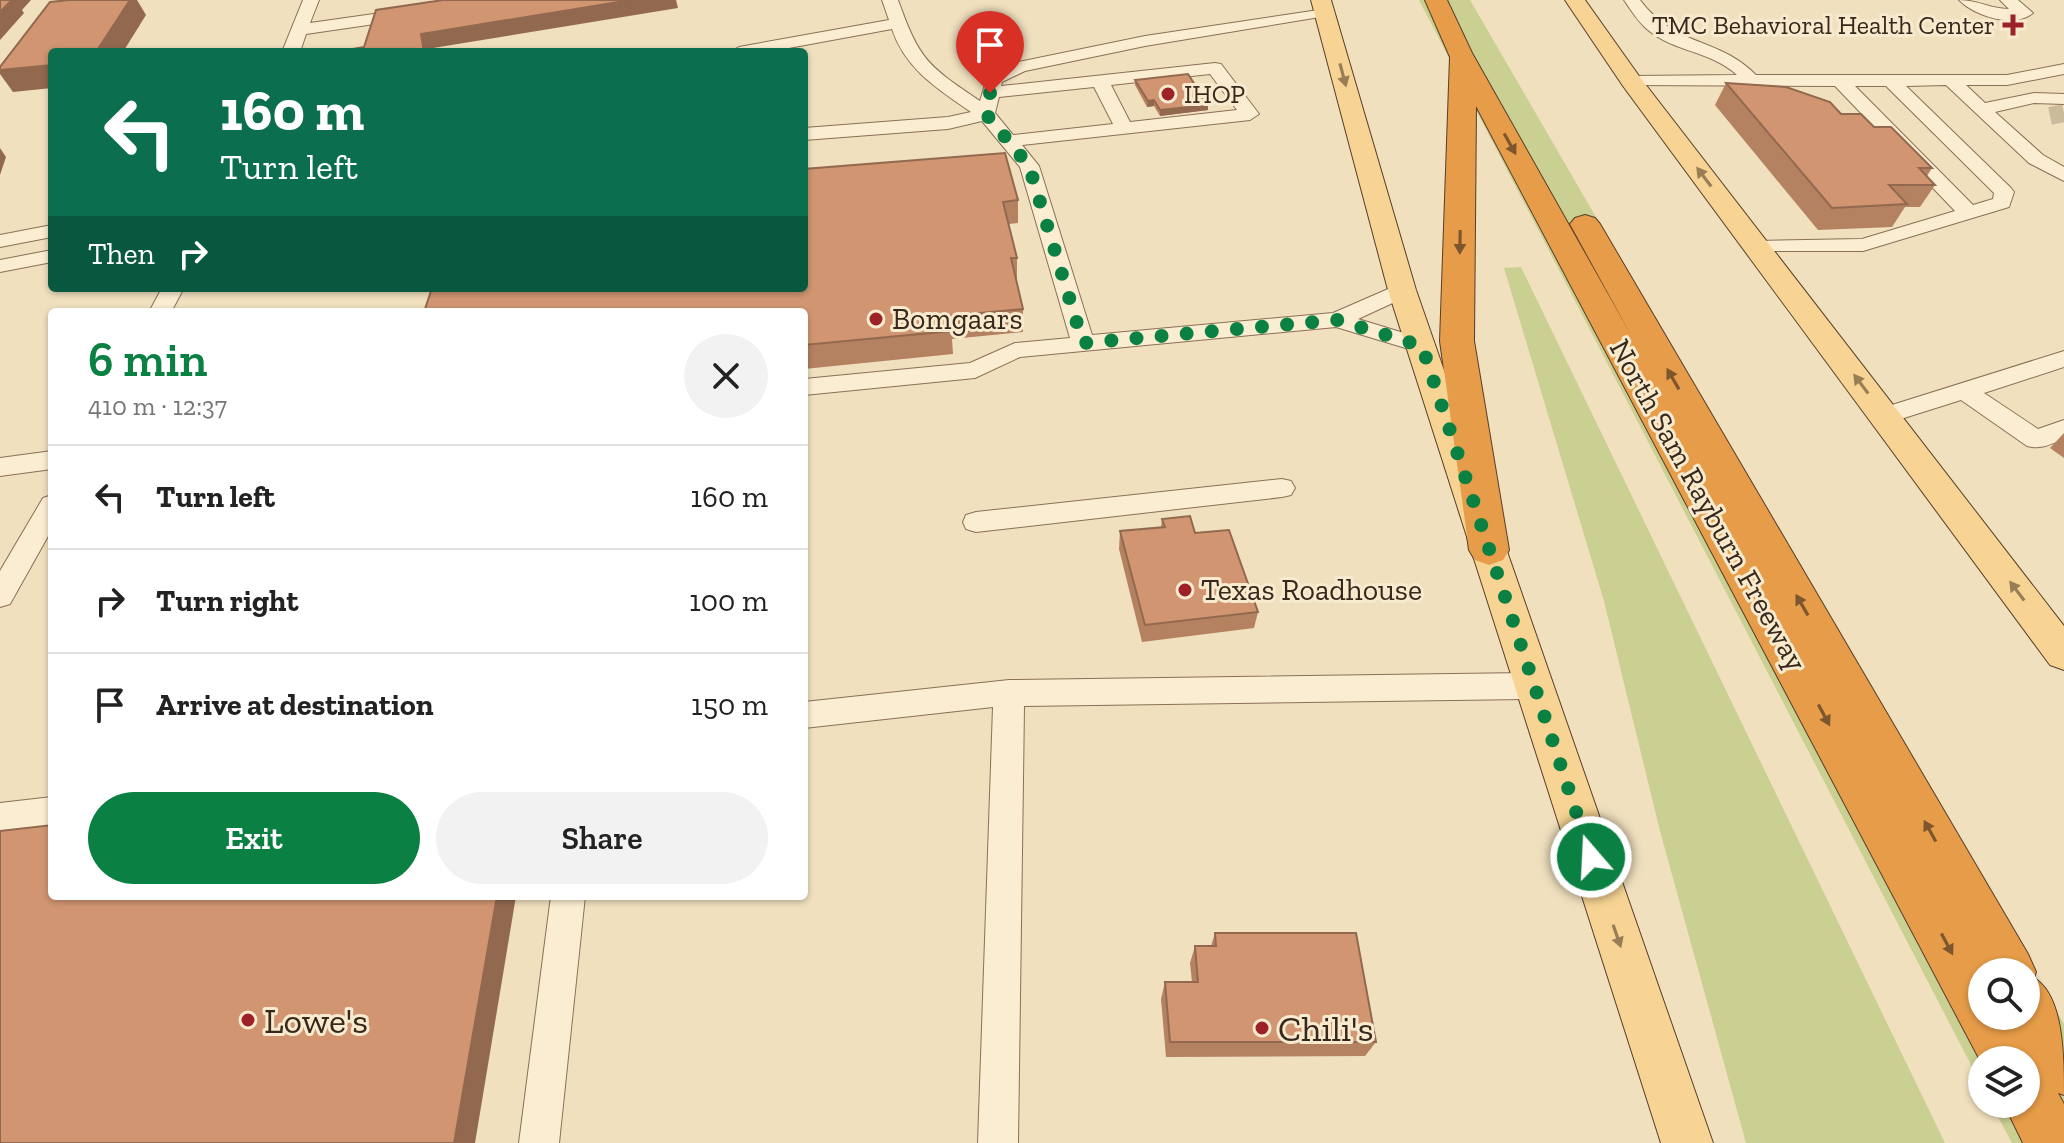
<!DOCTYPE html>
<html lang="en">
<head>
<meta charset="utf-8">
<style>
	:root { --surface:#fff; --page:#f2f2f2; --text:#222; --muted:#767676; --line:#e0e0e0; --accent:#0b8043 }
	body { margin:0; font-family:"Zilla Slab",serif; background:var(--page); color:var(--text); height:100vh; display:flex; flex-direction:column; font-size:30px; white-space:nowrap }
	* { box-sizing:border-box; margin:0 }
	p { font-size:26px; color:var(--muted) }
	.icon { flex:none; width:44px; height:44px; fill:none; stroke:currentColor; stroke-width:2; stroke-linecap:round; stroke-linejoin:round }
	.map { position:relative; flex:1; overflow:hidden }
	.sheet { position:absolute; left:48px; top:308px; width:760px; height:592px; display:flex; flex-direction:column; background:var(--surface); border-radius:8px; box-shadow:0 2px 6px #0004 }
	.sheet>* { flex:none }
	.hud { position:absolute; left:48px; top:48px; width:760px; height:244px; border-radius:8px; box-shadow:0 2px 6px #0004; background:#0b6e4f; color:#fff; overflow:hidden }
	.fabs { position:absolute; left:1968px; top:958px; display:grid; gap:16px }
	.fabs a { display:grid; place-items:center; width:72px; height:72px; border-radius:50%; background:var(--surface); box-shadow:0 2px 6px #0004; font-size:40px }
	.pin { position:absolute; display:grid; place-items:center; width:68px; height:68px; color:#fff; margin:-82px -34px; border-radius:50% 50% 50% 0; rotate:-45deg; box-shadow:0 0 8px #0007 }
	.pin .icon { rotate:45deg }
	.me { position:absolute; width:88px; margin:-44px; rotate:341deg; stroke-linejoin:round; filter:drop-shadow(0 0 6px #0008) }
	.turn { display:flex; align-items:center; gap:28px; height:168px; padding:0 40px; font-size:36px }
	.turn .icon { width:104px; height:104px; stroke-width:2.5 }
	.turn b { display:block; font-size:56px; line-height:68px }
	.then { display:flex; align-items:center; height:76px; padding:0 40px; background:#0003; gap:16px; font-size:30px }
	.round { display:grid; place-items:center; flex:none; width:84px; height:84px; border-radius:42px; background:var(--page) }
	.overview { display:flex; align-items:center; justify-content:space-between; height:136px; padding:0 40px }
	h1 { font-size:48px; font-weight:600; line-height:60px; color:var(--accent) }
	.primary-button { display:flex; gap:16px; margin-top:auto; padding:16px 40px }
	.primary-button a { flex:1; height:92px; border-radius:48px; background:var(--accent); color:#fff; font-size:32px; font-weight:600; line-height:92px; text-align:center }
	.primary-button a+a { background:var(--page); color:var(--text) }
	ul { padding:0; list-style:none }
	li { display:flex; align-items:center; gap:24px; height:104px; padding:0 40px; border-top:2px solid var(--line) }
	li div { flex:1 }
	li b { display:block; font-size:30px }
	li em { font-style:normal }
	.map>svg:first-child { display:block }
</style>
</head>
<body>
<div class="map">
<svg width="2064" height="1143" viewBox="0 0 2064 1143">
	<rect width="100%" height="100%" fill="#f0e0be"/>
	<g fill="#cacf92" fill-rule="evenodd">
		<path d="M1419,0H1470L2064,1024V1143H2012L1991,1104H2026V1060H1982V1086ZM1982,972H2026V1016H1982Z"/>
		<path d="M1521,267L1945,1143H1746L1660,831L1604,601L1504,268Z"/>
	</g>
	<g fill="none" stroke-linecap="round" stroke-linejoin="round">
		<path stroke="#cbbb9d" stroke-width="18" stroke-dasharray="18 9" stroke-linecap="butt" d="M2050,116L2064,113"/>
		<defs>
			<g id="minor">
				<path d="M303,0H319L310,23L409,9L417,14L409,19L306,34L300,52H282Z"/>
				<path d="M882,0H898C920,61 927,65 980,101L988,75L1014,63L1145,36L1332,8V14L1326,16L1145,46L1025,71L1002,82L1001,86L1215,63L1221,64L1259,114L1250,120L1022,145L1039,166L1092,335L1333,313L1402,283L1413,290L1410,295L1358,319L1430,341L1434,346L1430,351L1422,353L1336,327L1020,357L975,378L804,395V379L970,363L1015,343L1070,338L1020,167L982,121L948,129L804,140V128L948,117L971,112C938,89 905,69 892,29L767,52H730L739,47L889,20ZM1210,74L1237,110L1130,122L1111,85ZM1094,87L1113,124L1013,135L995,113L999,97Z"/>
				<path d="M1624,0H1640C1676,48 1717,36 1756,75H2007L2064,64V74L2007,85H1966L1985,103L2034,93L2064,94V104L2034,103L1995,112L2043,155L2064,167V181L2029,163L1946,85L1906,86L2011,188L2014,192L2009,207L1863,251H1750L1746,247L1757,241L1862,239L1955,211L1835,86L1625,85L1622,81L1625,77L1631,76L1737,75C1711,51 1674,52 1648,30C1638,22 1631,10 1624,0ZM1855,86H1886L1994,193L1993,199L1973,205Z"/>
				<path d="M1959,0C1978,0 1991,9 2009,9L2000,0H2018L2033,13C2014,29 1975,16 1959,0Z"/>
				<path d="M52,225V237L0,247V235Z"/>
				<path d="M52,250V262L0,272V260Z"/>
				<path d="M162,288H184L171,312H149Z"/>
				<path d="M2064,351V367L1984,393L2038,429L2064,420V439C2051,444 2041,450 2027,446L1961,400L1885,424L1876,422L1873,416L1876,410Z"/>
				<path d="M52,451V469L0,476V458Z"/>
				<path d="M1282,479L1291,481L1295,488L1291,495L1282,497L976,532L966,529L963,522L966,515L976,512Z"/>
				<path d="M52,495V529L10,604L0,607V571L43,498Z"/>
				<path d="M1533,673L1544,677L1548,686L1544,695L1533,699L1024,706L1018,1143H978L993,707L804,728V702L1009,680Z"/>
				<path d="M52,797V827L0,833V803Z"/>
				<path d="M551,896H585L559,1143H519Z"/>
			</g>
			<g id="major">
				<path d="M1311,0H1331L1416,290L1713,1143H1661L1388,290Z"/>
				<path d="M1565,0H1585L1639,76L2064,626V670L2050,665L1623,86Z"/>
			</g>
			<path id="highway" d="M1425,0H1447L1472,53L1631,335L1570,224L1575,218L1585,215L1595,218L1600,224L2028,954L2036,972L2034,978C2064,995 2064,1059 2064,1095L2058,1093L2064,1104V1143H2023L2004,1104H2026V1060H1982V1064L1476,106L1474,341L1509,550L1503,560L1489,565L1475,560L1469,550L1440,341L1450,57ZM1982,972H2026V1016H1982Z"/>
		</defs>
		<use href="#minor" stroke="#8a7056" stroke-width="2"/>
		<use href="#major" stroke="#573e2b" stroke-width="2"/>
		<use href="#highway" stroke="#573e2b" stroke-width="2"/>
		<use href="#minor" fill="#fbedd2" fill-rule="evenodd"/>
		<use href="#major" fill="#f7d493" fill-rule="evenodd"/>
		<use href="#highway" fill="#e69c48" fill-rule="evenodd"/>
	</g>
	<g fill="#b48161">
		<path d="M1135,80L1208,105V110L1160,116L1154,106L1147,107L1135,85Z"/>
		<path d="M1726,83L1841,114L1874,127L1932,168L1927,176L1935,185L1920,207H1905L1892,227L1818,230L1715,105Z"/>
		<path d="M804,169L1018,200V223L1009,224L1017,258V281L1023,309V332L952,339L953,354L804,369Z"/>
		<path d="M2064,433V458L2050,448Z"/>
		<path d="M1162,519L1195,533L1258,612L1254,628L1142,642L1119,549L1120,531L1161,527Z"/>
		<path d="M1215,933L1376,1042L1365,1056L1166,1057L1161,999L1165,982H1192L1190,963L1195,946H1211Z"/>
	</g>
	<g fill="#92694f">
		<path d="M11,0H31L22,10L24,13L0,40V13Z"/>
		<path d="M130,0H137L146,15L123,52H96Z"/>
		<path d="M631,0H676L678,8L427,49L428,52H424L421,34Z"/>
		<path d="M52,65V88L13,92L0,74V70Z"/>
		<path d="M1154,100V106L1147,107L1148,101Z"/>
		<path d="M1208,105V110L1160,116V110Z"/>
		<path d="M0,148L6,157L0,175Z"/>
		<path d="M497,896H516L475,1143H454Z"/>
	</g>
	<g fill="#d19671" stroke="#92694f" stroke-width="2">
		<path d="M0,0H12L0,12Z"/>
		<path d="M69,0H130L96,52H52V65L0,70V67L50,2Z"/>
		<path d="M443,0H631L421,34L424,52H352V49L364,47L376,10Z"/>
		<path d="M1188,74L1208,105L1160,110L1154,100L1148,101L1135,80Z"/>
		<path d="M1726,83L1786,87L1830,102L1841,114H1861L1874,127H1891L1932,168H1919L1935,185H1889L1907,204L1832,208Z"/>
		<path d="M1005,153L1018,200L1003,202L1017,258H1011L1023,309L948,316L951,331L804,345V312H424L432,288H804V169Z"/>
		<path d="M1190,516L1195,533L1229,530L1258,612L1145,625L1120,531L1165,527L1162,519Z"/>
		<path d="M52,825V896H497L454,1143H0V831Z"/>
		<path d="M1215,933H1356L1376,1042H1170L1165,982H1198L1195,946H1216Z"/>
	</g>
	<defs><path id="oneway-solid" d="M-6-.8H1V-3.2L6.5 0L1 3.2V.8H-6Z" transform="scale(2)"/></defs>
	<g fill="#987e57">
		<use href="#oneway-solid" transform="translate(1343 75) rotate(75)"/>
		<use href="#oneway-solid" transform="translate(1704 177) rotate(-127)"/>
		<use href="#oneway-solid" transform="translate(1861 384) rotate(-127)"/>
		<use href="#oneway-solid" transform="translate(2017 591) rotate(-127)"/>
		<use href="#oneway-solid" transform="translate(1617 936) rotate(71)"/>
	</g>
	<g fill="#7e562d">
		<use href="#oneway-solid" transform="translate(1510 144) rotate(61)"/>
		<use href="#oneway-solid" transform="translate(1460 242) rotate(91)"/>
		<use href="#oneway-solid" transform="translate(1673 379) rotate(-120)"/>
		<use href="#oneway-solid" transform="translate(1802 605) rotate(-120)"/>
		<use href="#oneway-solid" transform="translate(1824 715) rotate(62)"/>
		<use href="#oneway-solid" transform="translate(1930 831) rotate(-119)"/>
		<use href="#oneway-solid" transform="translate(1947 944) rotate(62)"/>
	</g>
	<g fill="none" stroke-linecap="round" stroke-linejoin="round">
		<path stroke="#0b8043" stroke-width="14" stroke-dasharray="0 25.2" d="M990,93L986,114L1029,166L1083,343L1337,320L1422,346L1591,857"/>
	</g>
	<g fill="#9c2227" stroke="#f7eace" stroke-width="3">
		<path d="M2009 13h8v8h8v8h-8v8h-8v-8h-8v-8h8z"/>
		<circle cx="1168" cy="94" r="8"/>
		<circle cx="876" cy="319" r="8"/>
		<circle cx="1185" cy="590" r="8"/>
		<circle cx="248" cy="1020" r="8"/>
		<circle cx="1262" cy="1028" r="8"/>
	</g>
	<g text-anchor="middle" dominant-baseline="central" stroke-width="6" stroke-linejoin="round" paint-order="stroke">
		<g font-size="26" fill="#38281b" stroke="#f7eace" text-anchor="end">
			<text x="1995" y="25">TMC Behavioral Health Center</text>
			<text x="1184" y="94" text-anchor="start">IHOP</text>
		</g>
		<g font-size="30" fill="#38281b" stroke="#f7eace" text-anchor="start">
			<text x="892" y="319">Bomgaars</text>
			<text x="1201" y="590">Texas Roadhouse</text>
		</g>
		<g font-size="30" fill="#38281b" stroke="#f7eace">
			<text transform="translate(1708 505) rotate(61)">North Sam Rayburn Freeway</text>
		</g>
		<g font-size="36" fill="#38281b" stroke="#f7eace" text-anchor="start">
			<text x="264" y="1020">Lowe's</text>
			<text x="1278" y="1028">Chili's</text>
		</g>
	</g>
</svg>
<div class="fabs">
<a><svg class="icon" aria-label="search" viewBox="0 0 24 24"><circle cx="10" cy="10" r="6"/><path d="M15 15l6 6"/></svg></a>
<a><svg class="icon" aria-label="layers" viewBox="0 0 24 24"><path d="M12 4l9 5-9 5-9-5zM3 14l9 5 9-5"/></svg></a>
</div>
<div class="pin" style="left:990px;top:93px;background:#d93025"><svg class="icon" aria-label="arrive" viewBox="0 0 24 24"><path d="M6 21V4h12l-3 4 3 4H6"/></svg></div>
<svg class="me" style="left:1591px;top:857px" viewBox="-20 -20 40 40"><circle r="17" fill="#0b8043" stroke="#fff" stroke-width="3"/><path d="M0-11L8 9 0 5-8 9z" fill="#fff"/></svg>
<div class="hud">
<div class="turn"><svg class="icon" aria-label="left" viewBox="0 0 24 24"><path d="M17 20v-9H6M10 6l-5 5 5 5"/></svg><div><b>160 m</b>Turn left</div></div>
<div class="then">Then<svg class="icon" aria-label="right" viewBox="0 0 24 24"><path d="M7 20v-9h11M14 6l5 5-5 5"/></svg></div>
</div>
<section class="sheet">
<div class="overview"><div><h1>6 min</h1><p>410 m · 12:37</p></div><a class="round"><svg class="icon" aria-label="close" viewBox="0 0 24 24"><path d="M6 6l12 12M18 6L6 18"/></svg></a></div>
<ul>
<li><svg class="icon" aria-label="left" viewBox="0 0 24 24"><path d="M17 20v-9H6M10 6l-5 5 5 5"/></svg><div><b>Turn left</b></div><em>160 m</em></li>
<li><svg class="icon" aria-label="right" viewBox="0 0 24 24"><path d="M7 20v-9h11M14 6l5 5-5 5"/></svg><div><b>Turn right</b></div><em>100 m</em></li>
<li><svg class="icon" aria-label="arrive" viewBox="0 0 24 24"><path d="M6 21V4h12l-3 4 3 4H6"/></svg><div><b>Arrive at destination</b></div><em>150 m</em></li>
</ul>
<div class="primary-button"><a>Exit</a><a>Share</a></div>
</section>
</div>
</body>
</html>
